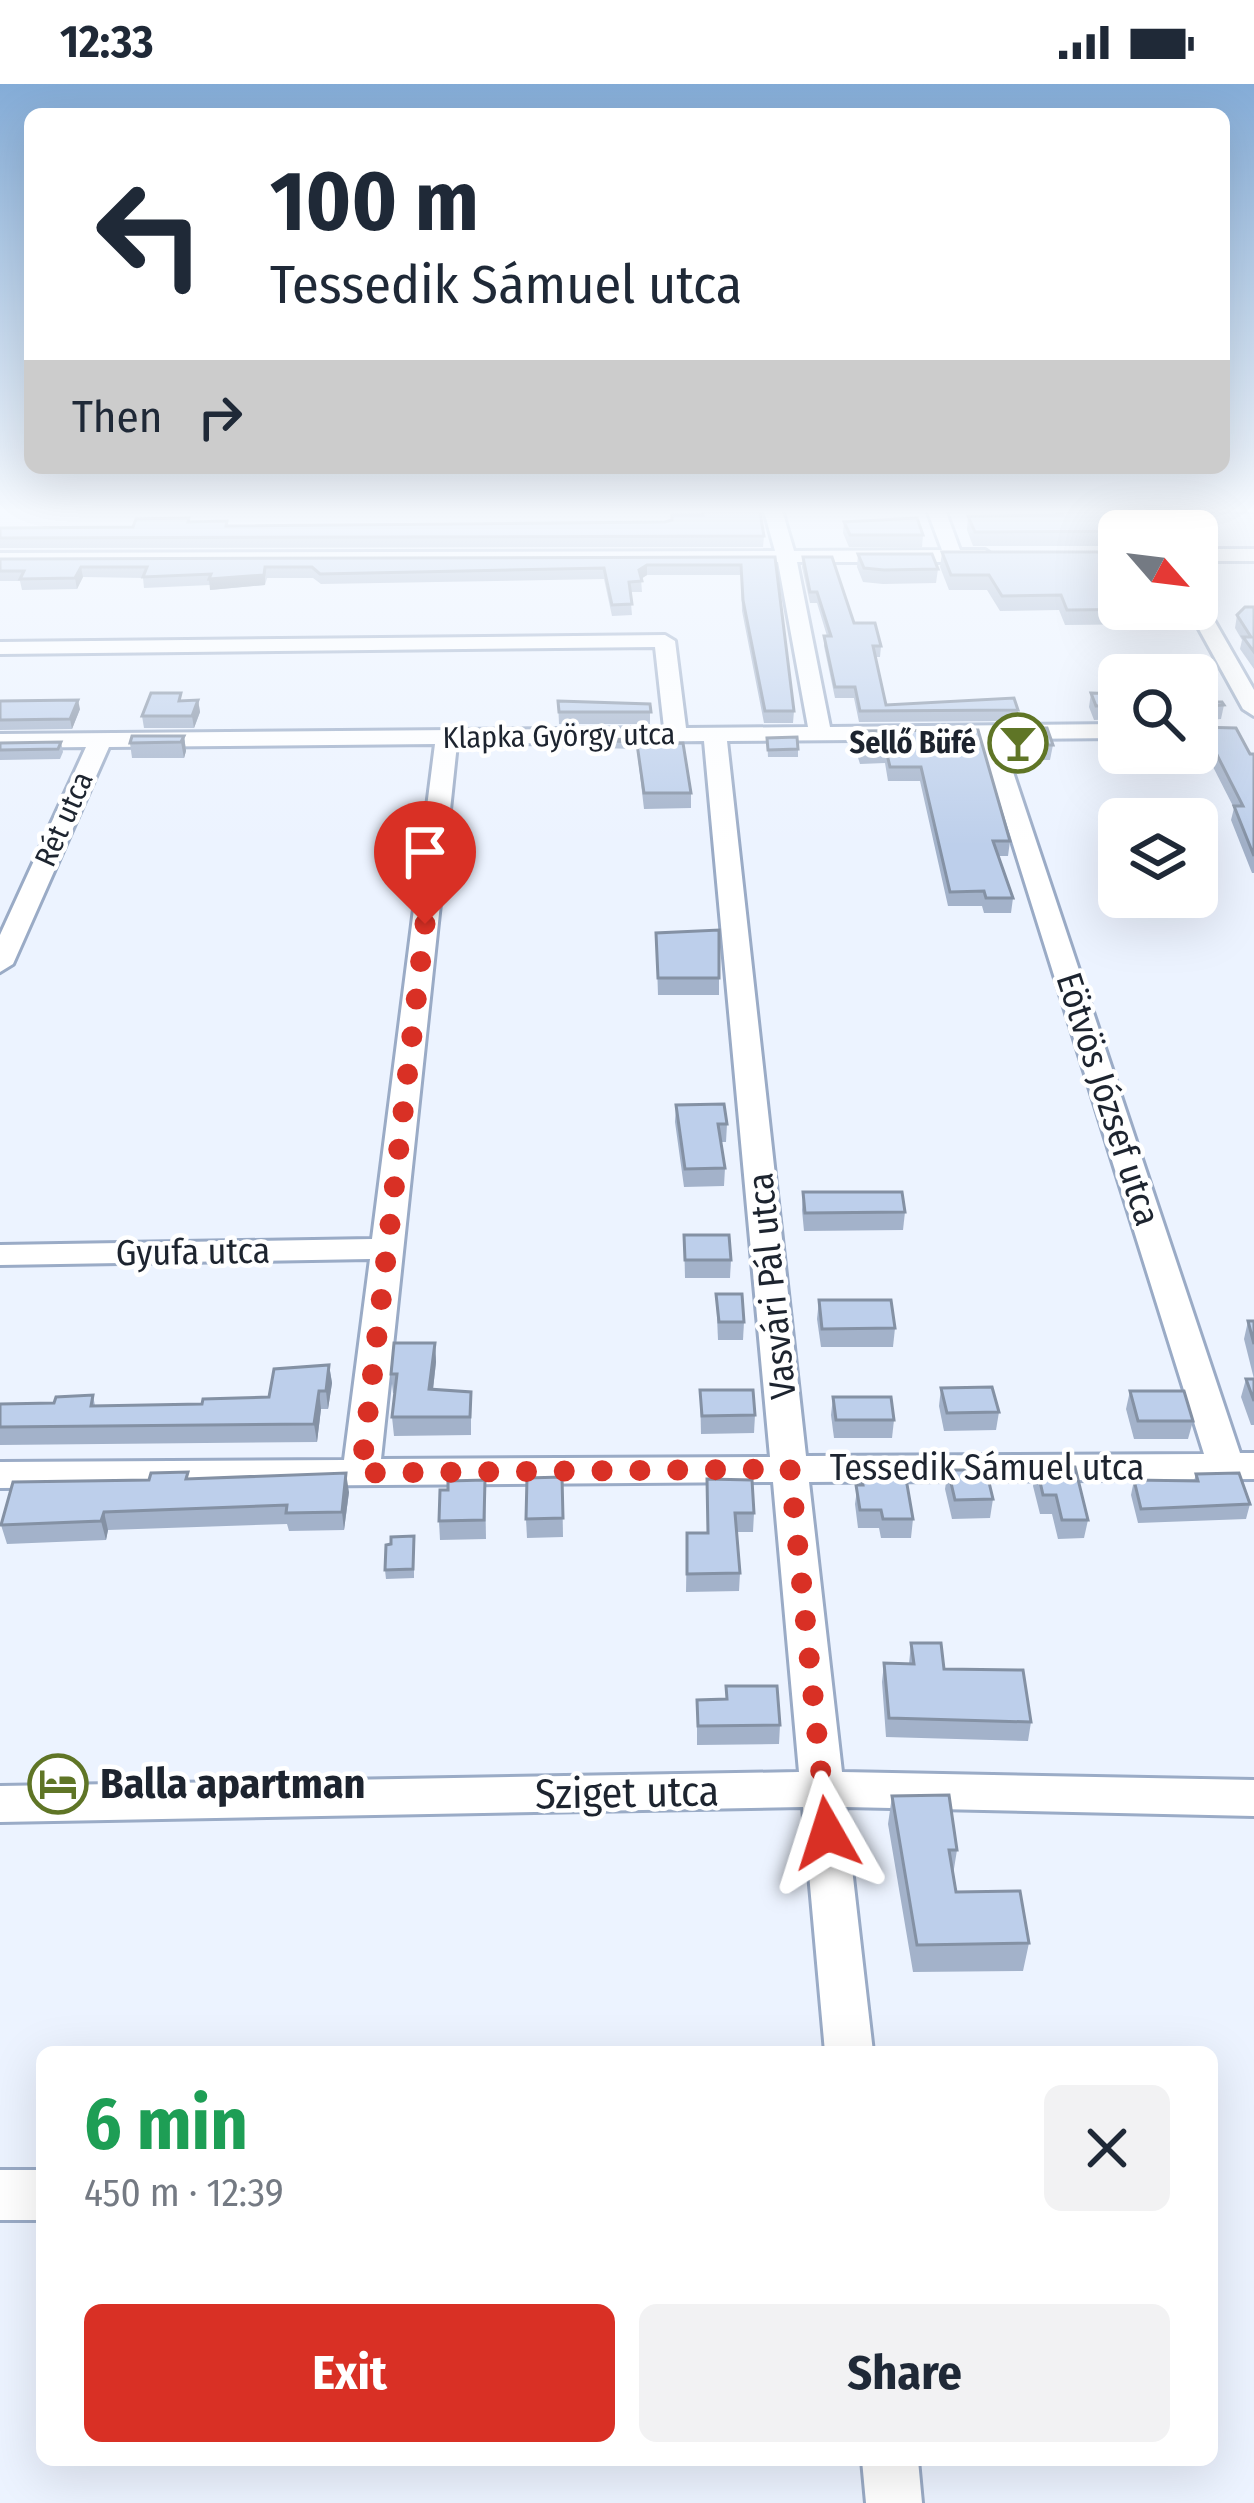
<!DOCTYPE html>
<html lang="en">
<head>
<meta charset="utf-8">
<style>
	:root { --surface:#fff; --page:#f2f2f3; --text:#1f2937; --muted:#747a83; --accent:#d93025 }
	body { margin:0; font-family:"Fira Sans Condensed",sans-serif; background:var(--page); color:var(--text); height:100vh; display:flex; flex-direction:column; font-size:45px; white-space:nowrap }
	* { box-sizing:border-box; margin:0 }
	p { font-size:39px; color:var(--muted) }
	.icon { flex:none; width:66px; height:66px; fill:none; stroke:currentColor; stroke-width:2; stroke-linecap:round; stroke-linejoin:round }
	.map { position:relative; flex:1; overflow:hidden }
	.panel { position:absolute; left:36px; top:1962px; width:1182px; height:420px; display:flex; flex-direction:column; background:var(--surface); border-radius:18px; box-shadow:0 12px 48px #0002 }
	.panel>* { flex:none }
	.guide { position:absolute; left:24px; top:24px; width:1206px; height:366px; border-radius:18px; box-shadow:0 12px 48px #0002; background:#fff; color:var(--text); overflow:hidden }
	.needle { width:78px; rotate:118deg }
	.buttons { position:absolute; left:1098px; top:426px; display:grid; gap:24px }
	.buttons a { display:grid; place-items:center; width:120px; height:120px; border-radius:18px; background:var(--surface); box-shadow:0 12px 48px #0002; font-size:60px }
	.pin { position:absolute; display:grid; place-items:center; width:102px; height:102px; color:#fff; margin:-123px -51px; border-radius:50% 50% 50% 0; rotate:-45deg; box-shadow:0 0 12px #0007 }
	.pin .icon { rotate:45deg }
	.me { position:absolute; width:132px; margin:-66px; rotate:354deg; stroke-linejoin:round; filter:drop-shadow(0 0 9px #0008) }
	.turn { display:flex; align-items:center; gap:42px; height:252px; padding:0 48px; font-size:54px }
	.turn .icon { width:156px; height:156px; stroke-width:2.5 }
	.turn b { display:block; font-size:84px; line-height:102px }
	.then { display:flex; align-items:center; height:114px; padding:0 48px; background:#0003; gap:24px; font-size:45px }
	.round { display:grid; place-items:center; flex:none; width:126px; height:126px; border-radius:18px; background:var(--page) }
	.summary { display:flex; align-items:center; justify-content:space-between; height:204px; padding:0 48px }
	h1 { font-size:72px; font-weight:700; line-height:90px; color:#1e9e55 }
	.cta { display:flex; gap:24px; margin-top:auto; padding:24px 48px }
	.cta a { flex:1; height:138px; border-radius:18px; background:var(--accent); color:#fff; font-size:48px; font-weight:700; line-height:138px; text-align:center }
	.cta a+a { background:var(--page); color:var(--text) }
	.status { display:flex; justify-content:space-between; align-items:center; height:84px; padding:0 60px; background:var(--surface); direction:ltr }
	.status svg { height:33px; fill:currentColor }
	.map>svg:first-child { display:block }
</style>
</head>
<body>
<div class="status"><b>12:33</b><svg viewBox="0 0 49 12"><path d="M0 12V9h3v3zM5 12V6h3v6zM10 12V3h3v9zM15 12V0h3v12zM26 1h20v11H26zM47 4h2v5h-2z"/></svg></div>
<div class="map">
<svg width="1254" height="2419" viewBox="0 0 1254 2419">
	<rect width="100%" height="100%" fill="#ecf3ff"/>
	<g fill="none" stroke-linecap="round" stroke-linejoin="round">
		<defs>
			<g id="street">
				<path d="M763,423H781L794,467L942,466L926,423H944L960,466H985L994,472L985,478H797L830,643L1119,640V654L1002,655L1240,1369H1254V1395L809,1398L842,1688L1254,1696V1732L845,1723L873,1968H825L803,1723L0,1738V1702L799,1688L773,1398L0,1404V1378L344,1376L370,1175L0,1181V1161L372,1155L435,660L109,663L13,880L0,888V851L86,663L0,664V650L664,644L655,563L0,570V558L665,551L675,557L686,644L808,643L778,478L0,481V469L775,467ZM980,655L1204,1370L806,1372L727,657ZM704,657L770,1373L381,1375L457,660Z"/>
				<path d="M1131,423H1149L1163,447H1145Z"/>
				<rect x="1197" y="465" width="57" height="12"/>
				<path d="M1197,518L1207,524L1254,606V632L1243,625L1188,525H1197Z"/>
				<rect x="0" y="2086" width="42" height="50"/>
				<path d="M862,2376H918L922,2419H866Z"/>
			</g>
		</defs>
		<use href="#street" stroke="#9aabc6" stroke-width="6"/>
		<use href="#street" fill="#fff" fill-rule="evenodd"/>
	</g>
	<g fill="#a3b2ca">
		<path d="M1053,423H1120L1119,462H973L967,446L968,432L1056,431Z"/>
		<path d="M1169,423H1254V432L1253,430H1173Z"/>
		<path d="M702,424L764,452L763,463L0,464V444L133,443L190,438L228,442L665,438L702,431Z"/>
		<path d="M844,438L923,451L922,463H849L843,449Z"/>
		<path d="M942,468L1163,525L1161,540L1065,541L1059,526L1000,527L987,506H949L940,483Z"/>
		<path d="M858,470L938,485L936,499L883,500L863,498L857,483Z"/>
		<path d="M775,473L794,627L793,639H764L742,527L741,491H647L641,495L642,508H630L632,531L612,532L604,495L321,500L313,494H267L265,501L210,506V501L144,504L143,494L83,493L77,505L22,506L20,497H0V475Z"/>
		<path d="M803,473L854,539L881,562L880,573H875L886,621L1018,626L1017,637L859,638L854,614H835L824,562V552H827L817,519H810L802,483Z"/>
		<path d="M1254,523V585L1240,565L1242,556L1235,544L1237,531Z"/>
		<path d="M1091,609L1119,610V635L1094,636L1089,623Z"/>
		<path d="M198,616L200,628L194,644H144L142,632L182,617Z"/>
		<path d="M0,617L80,625L72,645L0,646Z"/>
		<path d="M558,617L650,620V640H559Z"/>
		<path d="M1197,618L1224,621L1221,635L1197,637Z"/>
		<path d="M1119,643V669L1106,668L1102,659L1105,644Z"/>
		<path d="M1197,643L1250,670H1254V789H1252L1231,736L1234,724L1209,675L1120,669H1197Z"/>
		<path d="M1010,644L1053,661L1050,676H1014L1008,659Z"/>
		<path d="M978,646L1010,757L1008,772H998L1013,814L1011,829H984L982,822H948L920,697H888L885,679L860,680L854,661L855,647Z"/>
		<path d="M184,652L186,667L184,674H132L130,659Z"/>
		<path d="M767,654L798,665V673H768Z"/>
		<path d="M651,655V659L691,709V724L644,725L637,665L559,663V656Z"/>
		<path d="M61,658L63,668L60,675L0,676V659Z"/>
		<path d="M719,846V911H658L656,849Z"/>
		<path d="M676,1021L727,1040L726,1058H721L725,1084L724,1102L684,1103L675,1038Z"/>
		<path d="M803,1108L905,1128L903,1146L804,1147L802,1126Z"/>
		<path d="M684,1151L731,1176L730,1194H685Z"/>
		<path d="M716,1210L744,1238L743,1256H718Z"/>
		<path d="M819,1216L895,1244L893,1263H821L817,1235Z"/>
		<path d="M1248,1237H1254V1341H1251L1241,1313L1246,1295H1254L1244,1255Z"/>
		<path d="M435,1259L436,1278L433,1305L471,1308V1351L394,1352L392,1333L395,1309H393L391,1290Z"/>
		<path d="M329,1281L332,1299L328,1325H321L317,1358L0,1361V1320L54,1319L93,1311L95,1322L202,1320L269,1313Z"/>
		<path d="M941,1304L999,1328L996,1346L944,1347L939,1322Z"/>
		<path d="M700,1306L755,1331L754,1349L701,1350Z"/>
		<path d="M1130,1307L1193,1337L1188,1355H1134L1126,1325Z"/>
		<path d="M833,1313L894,1336L892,1354H834L831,1331Z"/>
		<path d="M860,1384L913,1435L911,1454H881L879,1444H858L855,1420Z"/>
		<path d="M1037,1384L1088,1436L1084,1454L1058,1455L1052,1430H1040L1033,1402Z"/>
		<path d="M948,1386L993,1415L990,1434L952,1435L945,1405Z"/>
		<path d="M1196,1390L1250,1420L1246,1435L1138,1439L1131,1411L1134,1396L1194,1397Z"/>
		<path d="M562,1393L563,1453L527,1454L526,1435Z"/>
		<path d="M189,1395L349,1408L344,1446L289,1447L287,1440L108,1446L106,1456L7,1460L1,1441Z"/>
		<path d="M707,1395L754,1429L753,1448H737L740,1489L739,1507L686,1508L687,1449H707Z"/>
		<path d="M485,1396L486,1455L440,1456L439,1437L448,1406Z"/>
		<path d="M414,1452V1494L386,1495L385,1486L391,1460Z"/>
		<path d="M911,1559L944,1585L1031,1638L1028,1657L886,1653L882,1598L884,1579L909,1580Z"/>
		<path d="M726,1602L780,1641L779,1660L697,1661V1616L726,1615Z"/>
		<path d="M892,1712L957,1766L953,1791L956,1808L1029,1859L1023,1887L913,1888L888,1740Z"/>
	</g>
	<g fill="#8491a4">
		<path d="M647,481V491L639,496V486Z"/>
		<path d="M81,483L83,493L77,505L75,494Z"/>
		<path d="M265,483V501L210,506L209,495Z"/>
		<path d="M78,616L80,625L72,645L70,635Z"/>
		<path d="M198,616L200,628L194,644L192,632Z"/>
		<path d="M184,652L186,667L184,674L181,658Z"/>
		<path d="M435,1259L436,1278L431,1323L429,1305Z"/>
		<path d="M329,1281L332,1299L328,1325L326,1307Z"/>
		<path d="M319,1307L321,1325L317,1358L314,1340Z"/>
		<path d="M346,1389L349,1408L344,1446L342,1428Z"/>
		<path d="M104,1428L108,1446L106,1456L101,1437Z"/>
	</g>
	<g fill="#bdcfeb" stroke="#8491a4" stroke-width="3">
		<path d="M759,423L764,452L0,454V444L133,443L136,435L189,434L188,438L227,437L226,442L665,438L672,436V431H703L702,424Z"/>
		<path d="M1060,423H1120L1133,447L975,448L968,432L1063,431Z"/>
		<path d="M917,434L923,451H850L844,438Z"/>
		<path d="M942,468H1119V525H1163L1067,526L1061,511L1002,512L989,491H951Z"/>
		<path d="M858,470H932L938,485L884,486L864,484Z"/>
		<path d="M775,473L794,627H765L743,516L741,481H647L639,486L642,497L629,498L632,520L612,521L604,484L320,490L312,483H265L264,491L209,495L211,490L143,493L147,483H81L75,494L20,495L24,487H0V475Z"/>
		<path d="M803,473H832L854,539H875L881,562H873L886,621L1014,614L1018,626L860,627L855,603H835L824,552H831L817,508H810Z"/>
		<path d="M1245,523H1254V568L1243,553H1251L1237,531Z"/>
		<path d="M151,609H181L179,617L198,616L192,632H142Z"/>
		<path d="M1091,609L1119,610V621L1096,622Z"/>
		<path d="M78,616L70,635L0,636V617Z"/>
		<path d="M558,617L650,620L651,628H559Z"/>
		<path d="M1197,618H1222L1224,621L1197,623Z"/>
		<path d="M1119,643V654H1108L1105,644Z"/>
		<path d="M1197,643L1236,644L1250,670H1254V772L1234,722H1243L1212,661L1197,660Z"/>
		<path d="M1010,644H1047L1053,661H1016Z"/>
		<path d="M978,646L1010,757H993L1013,814H986L984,807L950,808L921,683H890L886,666H862L855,647Z"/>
		<path d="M132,652H184L181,658L130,659Z"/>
		<path d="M797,653L798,665L768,666L767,654Z"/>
		<path d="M651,655V658L559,656Z"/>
		<path d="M61,658L58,665L0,666V659Z"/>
		<path d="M683,659L691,709H644L637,660Z"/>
		<path d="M719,846V894H658L656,849Z"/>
		<path d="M724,1020L727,1040H718L725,1084L685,1085L676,1021Z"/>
		<path d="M803,1108H902L905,1128L805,1129Z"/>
		<path d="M684,1151H729L731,1176H685Z"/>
		<path d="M716,1210H742L744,1238H719Z"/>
		<path d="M819,1216H891L895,1244L822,1245Z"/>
		<path d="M1248,1237H1254V1260Z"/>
		<path d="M394,1259H435L429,1305L471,1308L470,1333H392L397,1290H391Z"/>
		<path d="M329,1281L326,1307H319L314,1340L0,1343V1320L54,1319L56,1313L93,1311L91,1322L202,1320L203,1315L269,1313L274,1285Z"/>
		<path d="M1246,1295H1254V1317Z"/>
		<path d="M992,1303L999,1328L947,1329L941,1304Z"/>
		<path d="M700,1306H753L755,1331L702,1332Z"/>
		<path d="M1130,1307H1184L1193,1337H1138Z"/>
		<path d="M833,1313H891L894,1336H836Z"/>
		<path d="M904,1383L913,1435H883L881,1426H860L856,1401H863L860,1384Z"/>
		<path d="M1075,1383L1088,1436H1062L1056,1411H1043L1037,1384Z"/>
		<path d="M948,1386H986L993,1415L955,1416Z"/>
		<path d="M188,1388L186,1395L346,1389L342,1428L286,1429L287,1421L104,1428L101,1437L1,1441L13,1398L149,1396L151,1389Z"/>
		<path d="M1239,1389L1250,1420L1141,1425L1134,1396L1198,1397L1196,1390Z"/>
		<path d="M562,1393L563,1434L526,1435L527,1394Z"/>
		<path d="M707,1395L752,1396L754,1429H735L740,1489L687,1490V1449H708Z"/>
		<path d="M485,1396L484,1436L439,1437L440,1406H448V1397Z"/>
		<path d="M414,1452L413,1485L385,1486L386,1461L391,1460V1453Z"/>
		<path d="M911,1559H941L944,1585L1023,1586L1031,1638L889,1634L884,1579L914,1580Z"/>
		<path d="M726,1602H777L780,1641L698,1642L697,1616L727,1615Z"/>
		<path d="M949,1711L957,1766H949L956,1808L1020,1807L1029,1859L917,1861L892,1712Z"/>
	</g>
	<linearGradient id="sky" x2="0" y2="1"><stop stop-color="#84acd7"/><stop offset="0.56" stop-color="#f6faff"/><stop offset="1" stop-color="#f6faff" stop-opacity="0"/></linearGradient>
	<rect width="1254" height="762" fill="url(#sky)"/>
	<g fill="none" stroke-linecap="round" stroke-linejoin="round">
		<path stroke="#d93025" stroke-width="21" stroke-dasharray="0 37.8" d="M425,840L361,1389L790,1385L827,1749"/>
	</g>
	<defs>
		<symbol id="bar-ring" viewBox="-11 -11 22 22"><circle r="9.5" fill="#fff" stroke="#5f7526" stroke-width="1.5"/><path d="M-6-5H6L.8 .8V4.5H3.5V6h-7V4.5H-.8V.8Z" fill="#5f7526"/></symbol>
		<symbol id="hotel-ring" viewBox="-11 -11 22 22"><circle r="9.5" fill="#fff" stroke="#5f7526" stroke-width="1.5"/><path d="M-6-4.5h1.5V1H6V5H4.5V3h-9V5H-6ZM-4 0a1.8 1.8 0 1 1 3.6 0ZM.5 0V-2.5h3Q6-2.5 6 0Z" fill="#5f7526"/></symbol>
	</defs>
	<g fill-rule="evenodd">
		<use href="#bar-ring" x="985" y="626" width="66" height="66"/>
		<use href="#hotel-ring" x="25" y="1667" width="66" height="66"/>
	</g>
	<g text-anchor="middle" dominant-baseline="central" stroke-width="9" stroke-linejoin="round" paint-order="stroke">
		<g font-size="30" fill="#1d242f" stroke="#fff">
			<text transform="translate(559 652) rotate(-1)">Klapka György utca</text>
			<text transform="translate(64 735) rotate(-66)">Rét utca</text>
		</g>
		<g font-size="30" font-weight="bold" fill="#1d242f" stroke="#fff" text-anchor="end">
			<text x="976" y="659">Sellő Büfé</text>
		</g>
		<g font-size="36" fill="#1d242f" stroke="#fff">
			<text transform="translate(1108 1015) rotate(72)">Eötvös József utca</text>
			<text transform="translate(193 1168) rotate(-1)">Gyufa utca</text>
			<text transform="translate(772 1202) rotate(-96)">Vasvári Pál utca</text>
			<text x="987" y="1384">Tessedik Sámuel utca</text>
		</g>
		<g font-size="42" font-weight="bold" fill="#1d242f" stroke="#fff" text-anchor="start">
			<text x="100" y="1700">Balla apartman</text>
		</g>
		<g font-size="42" fill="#1d242f" stroke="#fff">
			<text transform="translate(627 1709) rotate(-1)">Sziget utca</text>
		</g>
	</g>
</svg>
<div class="buttons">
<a><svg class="needle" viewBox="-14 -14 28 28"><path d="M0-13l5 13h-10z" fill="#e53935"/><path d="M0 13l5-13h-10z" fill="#747a83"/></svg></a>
<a><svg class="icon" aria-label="search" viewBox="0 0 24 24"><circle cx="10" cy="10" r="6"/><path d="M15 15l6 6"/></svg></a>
<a><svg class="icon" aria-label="layers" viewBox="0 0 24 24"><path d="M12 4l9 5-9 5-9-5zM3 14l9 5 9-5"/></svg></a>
</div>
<div class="pin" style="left:425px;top:840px;background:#d93025"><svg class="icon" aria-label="arrive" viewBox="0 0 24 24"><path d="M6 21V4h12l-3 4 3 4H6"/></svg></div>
<svg class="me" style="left:827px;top:1749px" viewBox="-20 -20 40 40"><path d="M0-17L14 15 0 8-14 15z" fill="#d93025" stroke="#fff" stroke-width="4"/></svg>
<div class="guide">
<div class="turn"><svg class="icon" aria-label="left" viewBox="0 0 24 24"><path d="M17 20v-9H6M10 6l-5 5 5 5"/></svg><div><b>100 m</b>Tessedik Sámuel utca</div></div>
<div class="then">Then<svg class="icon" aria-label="right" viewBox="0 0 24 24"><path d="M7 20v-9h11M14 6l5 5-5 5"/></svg></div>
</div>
<section class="panel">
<div class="summary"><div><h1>6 min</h1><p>450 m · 12:39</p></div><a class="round"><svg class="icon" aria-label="close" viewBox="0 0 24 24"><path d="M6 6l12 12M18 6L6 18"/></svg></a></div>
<div class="cta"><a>Exit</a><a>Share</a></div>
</section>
</div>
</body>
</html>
